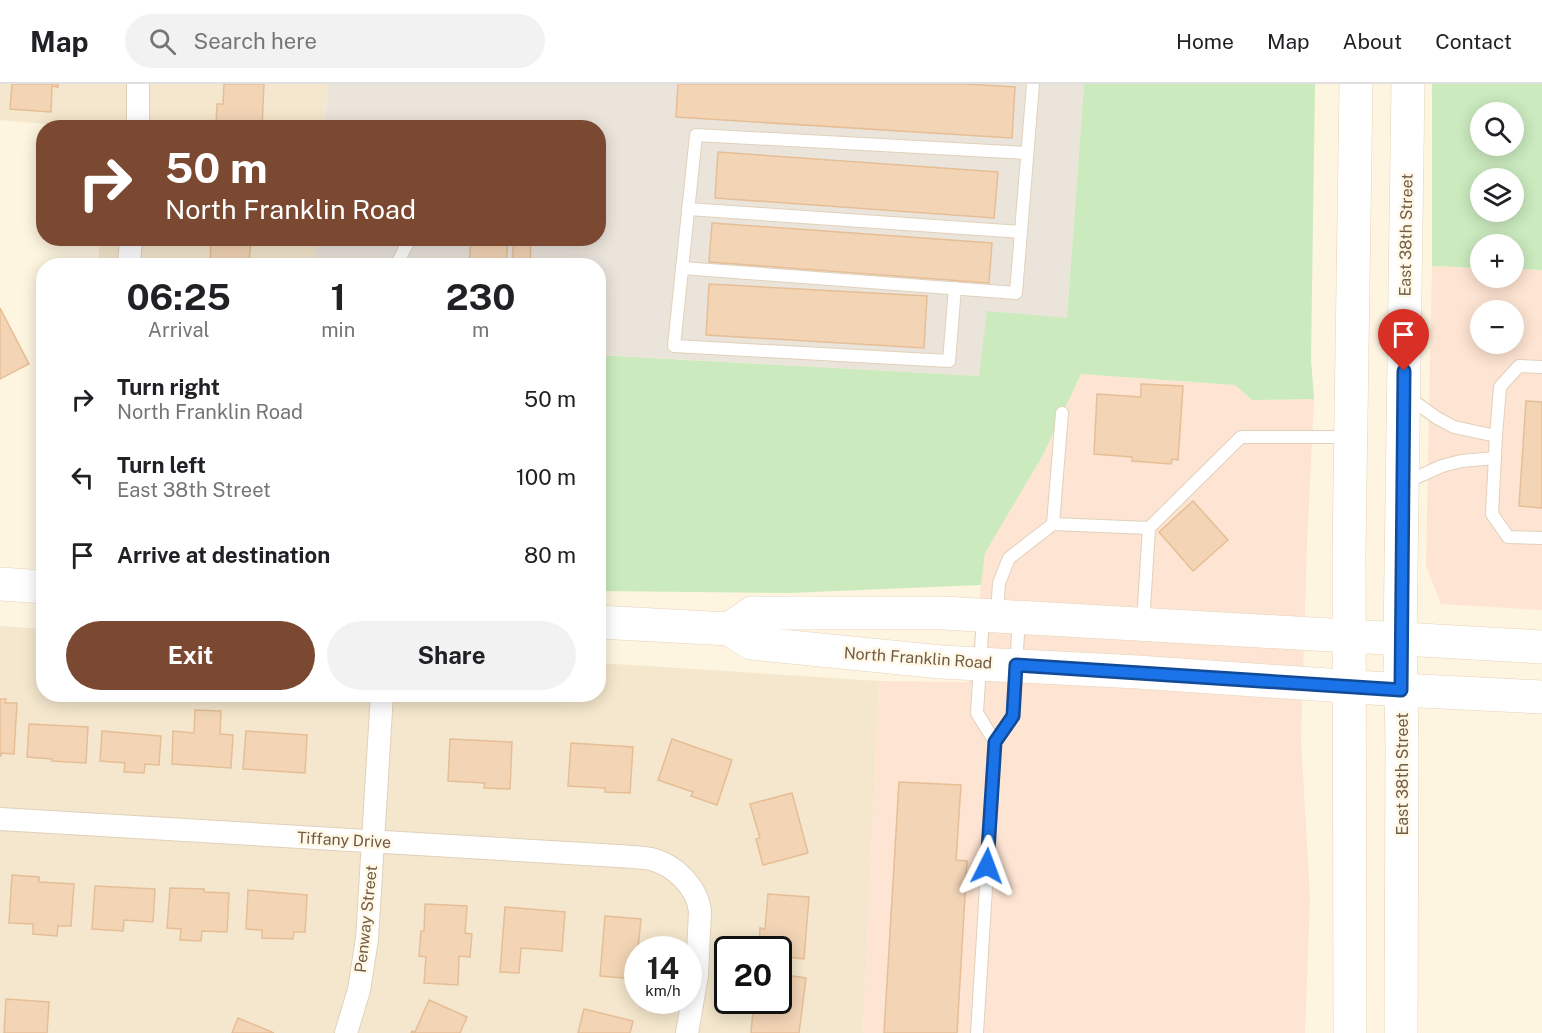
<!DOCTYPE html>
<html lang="en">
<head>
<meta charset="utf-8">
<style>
	:root { --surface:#fff; --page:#f2f2f2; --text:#202124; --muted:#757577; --line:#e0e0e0; --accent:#7b4931 }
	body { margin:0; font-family:"Public Sans",sans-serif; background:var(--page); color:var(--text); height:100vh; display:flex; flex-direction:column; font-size:22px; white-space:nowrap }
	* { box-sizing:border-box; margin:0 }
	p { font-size:20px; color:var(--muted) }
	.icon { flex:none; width:33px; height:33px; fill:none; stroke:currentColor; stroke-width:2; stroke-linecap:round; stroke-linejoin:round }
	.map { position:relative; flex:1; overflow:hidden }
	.panel { position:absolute; left:36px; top:174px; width:570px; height:444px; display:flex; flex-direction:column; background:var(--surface); border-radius:24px; box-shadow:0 3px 15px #0003 }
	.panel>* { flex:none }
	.hud { position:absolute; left:36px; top:36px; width:570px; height:126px; border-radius:24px; box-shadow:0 3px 15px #0003; background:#7b4931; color:#fff; overflow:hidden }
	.fabs { position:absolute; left:1470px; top:18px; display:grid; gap:12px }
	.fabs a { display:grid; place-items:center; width:54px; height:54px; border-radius:50%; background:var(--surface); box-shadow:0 3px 15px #0003; font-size:30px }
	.speed { position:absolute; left:624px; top:852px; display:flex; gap:12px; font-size:30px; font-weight:700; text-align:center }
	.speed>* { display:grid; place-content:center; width:78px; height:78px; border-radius:50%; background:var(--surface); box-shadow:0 3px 15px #0003; line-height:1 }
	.speed small { font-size:15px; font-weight:400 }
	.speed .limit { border:3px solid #111; border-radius:9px; background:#fff; color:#111 }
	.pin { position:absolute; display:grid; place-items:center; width:51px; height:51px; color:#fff; margin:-62px -26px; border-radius:50% 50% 50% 0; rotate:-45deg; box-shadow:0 0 6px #0007 }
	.pin .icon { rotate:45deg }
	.me { position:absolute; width:66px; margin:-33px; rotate:3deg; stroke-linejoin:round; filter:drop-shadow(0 0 4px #0008) }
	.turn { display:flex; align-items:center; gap:21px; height:126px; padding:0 30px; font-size:27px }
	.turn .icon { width:78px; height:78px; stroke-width:2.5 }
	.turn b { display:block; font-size:42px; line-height:51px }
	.eta { display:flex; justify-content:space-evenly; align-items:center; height:102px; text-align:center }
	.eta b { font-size:36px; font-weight:700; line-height:42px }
	.button { display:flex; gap:12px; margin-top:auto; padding:12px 30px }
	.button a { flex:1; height:69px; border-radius:36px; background:var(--accent); color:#fff; font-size:24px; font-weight:700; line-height:69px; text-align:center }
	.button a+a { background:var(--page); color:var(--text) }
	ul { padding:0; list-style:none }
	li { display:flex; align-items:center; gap:18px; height:78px; padding:0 30px }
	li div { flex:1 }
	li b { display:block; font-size:22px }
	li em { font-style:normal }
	header { display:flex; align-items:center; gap:36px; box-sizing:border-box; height:84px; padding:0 30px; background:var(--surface); border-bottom:2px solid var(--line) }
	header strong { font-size:28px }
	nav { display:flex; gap:33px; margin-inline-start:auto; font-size:21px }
	.search { width:420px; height:54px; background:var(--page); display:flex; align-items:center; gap:15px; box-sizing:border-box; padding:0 21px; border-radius:33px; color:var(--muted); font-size:22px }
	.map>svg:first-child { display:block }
</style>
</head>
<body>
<header>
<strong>Map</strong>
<div class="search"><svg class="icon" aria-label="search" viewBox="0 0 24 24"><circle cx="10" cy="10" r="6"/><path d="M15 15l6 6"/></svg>Search here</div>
<nav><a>Home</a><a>Map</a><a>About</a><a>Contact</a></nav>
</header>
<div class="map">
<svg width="1542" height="949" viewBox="0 0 1542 949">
	<rect width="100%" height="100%" fill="#fdf5df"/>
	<g fill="#f4e7cd" fill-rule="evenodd">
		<path d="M0,0H328L325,44H91L0,36Z"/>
		<path d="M100,155H317L315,181L98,182Z"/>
		<path d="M0,542L43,545L44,610H598L599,579L879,597L863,949H0ZM638,866H688V916H638ZM728,866H778V916H728Z"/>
	</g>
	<g fill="#fee4d2" fill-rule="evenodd">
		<path d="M1432,182L1480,184V194H1514V185L1542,186V526L1441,520L1426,482ZM1480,226H1514V260H1480Z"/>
		<path d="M1081,290L1235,301L1252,316L1314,315L1307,460L1301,655L1310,814L1305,949H863L879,597L969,598L985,469L1043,371Z"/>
	</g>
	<path fill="#ebe4db" d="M328,0H1084L1067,234L980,292L599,271L598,182H315L317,155L598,154V44L325,43Z"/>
	<g fill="#cbeabe" fill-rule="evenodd">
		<path d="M1084,0H1315L1311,275L1314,315L1252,316L1235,301L1081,290L1043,371L985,469L981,501L788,509L599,507L598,271L979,292L987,227L1067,234Z"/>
		<path d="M1432,0H1542V186L1514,185V160H1480V184L1432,182ZM1480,28H1514V62H1480ZM1480,94H1514V128H1480Z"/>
	</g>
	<g fill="#f3d5b6" stroke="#e6be96" stroke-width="1.5">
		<path d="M12,0H58V3L52,2L51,28L10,25Z"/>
		<path d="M224,0H264L262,44H216L217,20H223Z"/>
		<path d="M678,0H966L1015,3L1012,54L676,33Z"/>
		<path d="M718,68L998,88L994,134L715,114Z"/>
		<path d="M712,139L992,159L989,199L709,178Z"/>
		<path d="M211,154L251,155L249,178L261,179V182H210Z"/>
		<path d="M471,154H508L506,182H469Z"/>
		<path d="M514,154H531L530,182H512Z"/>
		<path d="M426,175L464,177L463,182H425Z"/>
		<path d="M709,200L927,212L924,264L706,251Z"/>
		<path d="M0,224L29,280L0,295Z"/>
		<path d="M1141,300L1183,302L1178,376L1172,375L1171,380L1132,377V373L1094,370L1097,310L1141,313Z"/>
		<path d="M1526,317L1542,318V424L1519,422Z"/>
		<path d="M1193,417L1228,456L1193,487L1159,448Z"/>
		<path d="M0,615H6L5,619H17L14,670L1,669V672H0Z"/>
		<path d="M195,626L221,627L220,650L233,651L231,684L172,680L173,647L194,649Z"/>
		<path d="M29,640L88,643L86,679L52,677V675L27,673Z"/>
		<path d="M102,647L161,652L159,681L145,680L144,689L124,688L125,679L100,677Z"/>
		<path d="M246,647L307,651L305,689L243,685Z"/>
		<path d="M450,655L512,658L510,705L484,704L485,699L448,697Z"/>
		<path d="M672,655L732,676L717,721L691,712L693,708L658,696Z"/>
		<path d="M571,659L633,663L630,709L605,708V704L568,702Z"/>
		<path d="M899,698L961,701L956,776L967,777L957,949H884Z"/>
		<path d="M792,709L808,769L763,781L756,755L760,754L750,720Z"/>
		<path d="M12,791L39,793V798L74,800L71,842H58L57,852L33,850V840L9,839Z"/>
		<path d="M95,802L155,805L153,838L124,836L123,847L92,845Z"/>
		<path d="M170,804L204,805V808L229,809L227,848L202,847L201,857L180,856L181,845L167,844Z"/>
		<path d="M248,806L307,811L305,848H294L293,855L262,854V846L246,845Z"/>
		<path d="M768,810L809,813L804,875L778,872V866H759L760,844L765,845Z"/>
		<path d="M425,820L467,822L465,849L472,850L470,873L459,872L458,901L424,899L426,873L419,872L421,847H424Z"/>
		<path d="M505,823L565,828L562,867L521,864L519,889L500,888Z"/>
		<path d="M605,832L641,835L635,895L600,892Z"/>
		<path d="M778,890L806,894L799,949H751L753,927L758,928L760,916H778Z"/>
		<path d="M6,915L49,918L47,949H4Z"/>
		<path d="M429,916L467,933L460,949H411L412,947L415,948Z"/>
		<path d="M584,925L633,937L630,949H578Z"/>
		<path d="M238,934L274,949H232Z"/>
	</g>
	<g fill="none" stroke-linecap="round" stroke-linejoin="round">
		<defs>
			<g id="lane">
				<path d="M688,125L1021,148"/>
				<path d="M396,182L410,154"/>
				<path d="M682,184L1016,209L1033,0"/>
				<path d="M955,204L949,277L674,262L696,51L1027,69"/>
				<path d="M1542,283L1519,282L1500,303L1496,352L1492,430L1508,453L1542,454"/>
				<path d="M1408,313L1437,334L1454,343L1496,352"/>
				<path d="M1062,329L1053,440L1149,444"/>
				<path d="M1404,399L1442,382L1461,377L1495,374"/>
				<path d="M997,529L999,499L1009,474L1053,440"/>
				<path d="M983,532L977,629L995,658"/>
				<path d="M1143,539L1149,444L1241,353H1349"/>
				<path d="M977,949L995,658L1013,631L1019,534"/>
			</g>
			<g id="street">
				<path d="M138,44V0"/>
				<path d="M129,182L131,154"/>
				<path d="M0,735L618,772C629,773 640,773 651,775C675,781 697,803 700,827L697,891L687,949"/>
				<path d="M346,949L359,906L367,855L382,610"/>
			</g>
			<g id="secondary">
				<path d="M0,500L44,503"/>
				<path d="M598,538L729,545L751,559L941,578L1137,588L1401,606L1542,613"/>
				<path d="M729,545L752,529H943L1542,563"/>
				<path d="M1350,949L1349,467L1356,0"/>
				<path d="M1401,949L1402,661L1400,555L1408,0"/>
			</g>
		</defs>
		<use href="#lane" stroke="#e1d1bb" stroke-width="14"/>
		<use href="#street" stroke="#e1d1bb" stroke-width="24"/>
		<use href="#secondary" stroke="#e6d3b9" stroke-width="34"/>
		<use href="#lane" stroke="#fff" stroke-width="12"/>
		<use href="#street" stroke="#fff" stroke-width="22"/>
		<use href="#secondary" stroke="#fff" stroke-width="33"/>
	</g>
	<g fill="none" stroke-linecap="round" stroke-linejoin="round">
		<defs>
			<path id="route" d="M987,782L995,658L1013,632L1016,581L1401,606L1404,287"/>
		</defs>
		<use href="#route" stroke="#114b97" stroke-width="15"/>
		<use href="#route" stroke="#1a73e8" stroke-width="10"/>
	</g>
	<g text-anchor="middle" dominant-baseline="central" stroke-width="5" stroke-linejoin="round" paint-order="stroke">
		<g font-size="16" fill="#735c46" stroke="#fff8e6">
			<text transform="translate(1406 151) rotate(-89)">East 38th Street</text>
			<text transform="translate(918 574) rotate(4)">North Franklin Road</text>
			<text transform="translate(1402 690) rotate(-90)">East 38th Street</text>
			<text transform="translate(344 756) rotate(3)">Tiffany Drive</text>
			<text transform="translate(366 835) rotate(-84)">Penway Street</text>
		</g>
	</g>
</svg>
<div class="fabs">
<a><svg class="icon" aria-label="search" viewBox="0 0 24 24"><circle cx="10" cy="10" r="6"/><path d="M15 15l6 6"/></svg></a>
<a><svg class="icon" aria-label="layers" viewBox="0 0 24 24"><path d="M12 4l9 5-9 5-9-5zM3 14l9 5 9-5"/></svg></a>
<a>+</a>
<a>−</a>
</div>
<div class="speed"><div>14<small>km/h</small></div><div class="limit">20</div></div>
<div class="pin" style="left:1404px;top:287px;background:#d93025"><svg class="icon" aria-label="arrive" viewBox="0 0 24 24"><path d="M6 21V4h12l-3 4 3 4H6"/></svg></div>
<svg class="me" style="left:987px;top:782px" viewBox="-20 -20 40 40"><path d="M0-17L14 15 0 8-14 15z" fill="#1a73e8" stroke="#fff" stroke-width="4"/></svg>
<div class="hud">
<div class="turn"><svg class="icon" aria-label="right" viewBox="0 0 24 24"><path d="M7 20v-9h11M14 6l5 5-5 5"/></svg><div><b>50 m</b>North Franklin Road</div></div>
</div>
<section class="panel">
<div class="eta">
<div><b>06:25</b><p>Arrival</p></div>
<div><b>1</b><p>min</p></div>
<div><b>230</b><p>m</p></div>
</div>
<ul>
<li><svg class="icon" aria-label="right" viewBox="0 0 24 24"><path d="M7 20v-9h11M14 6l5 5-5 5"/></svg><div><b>Turn right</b><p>North Franklin Road</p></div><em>50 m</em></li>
<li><svg class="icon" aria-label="left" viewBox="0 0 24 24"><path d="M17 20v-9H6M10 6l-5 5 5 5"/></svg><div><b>Turn left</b><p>East 38th Street</p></div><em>100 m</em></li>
<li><svg class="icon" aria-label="arrive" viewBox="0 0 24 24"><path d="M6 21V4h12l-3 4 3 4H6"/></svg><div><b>Arrive at destination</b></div><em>80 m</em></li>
</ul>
<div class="button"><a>Exit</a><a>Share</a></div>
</section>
</div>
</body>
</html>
